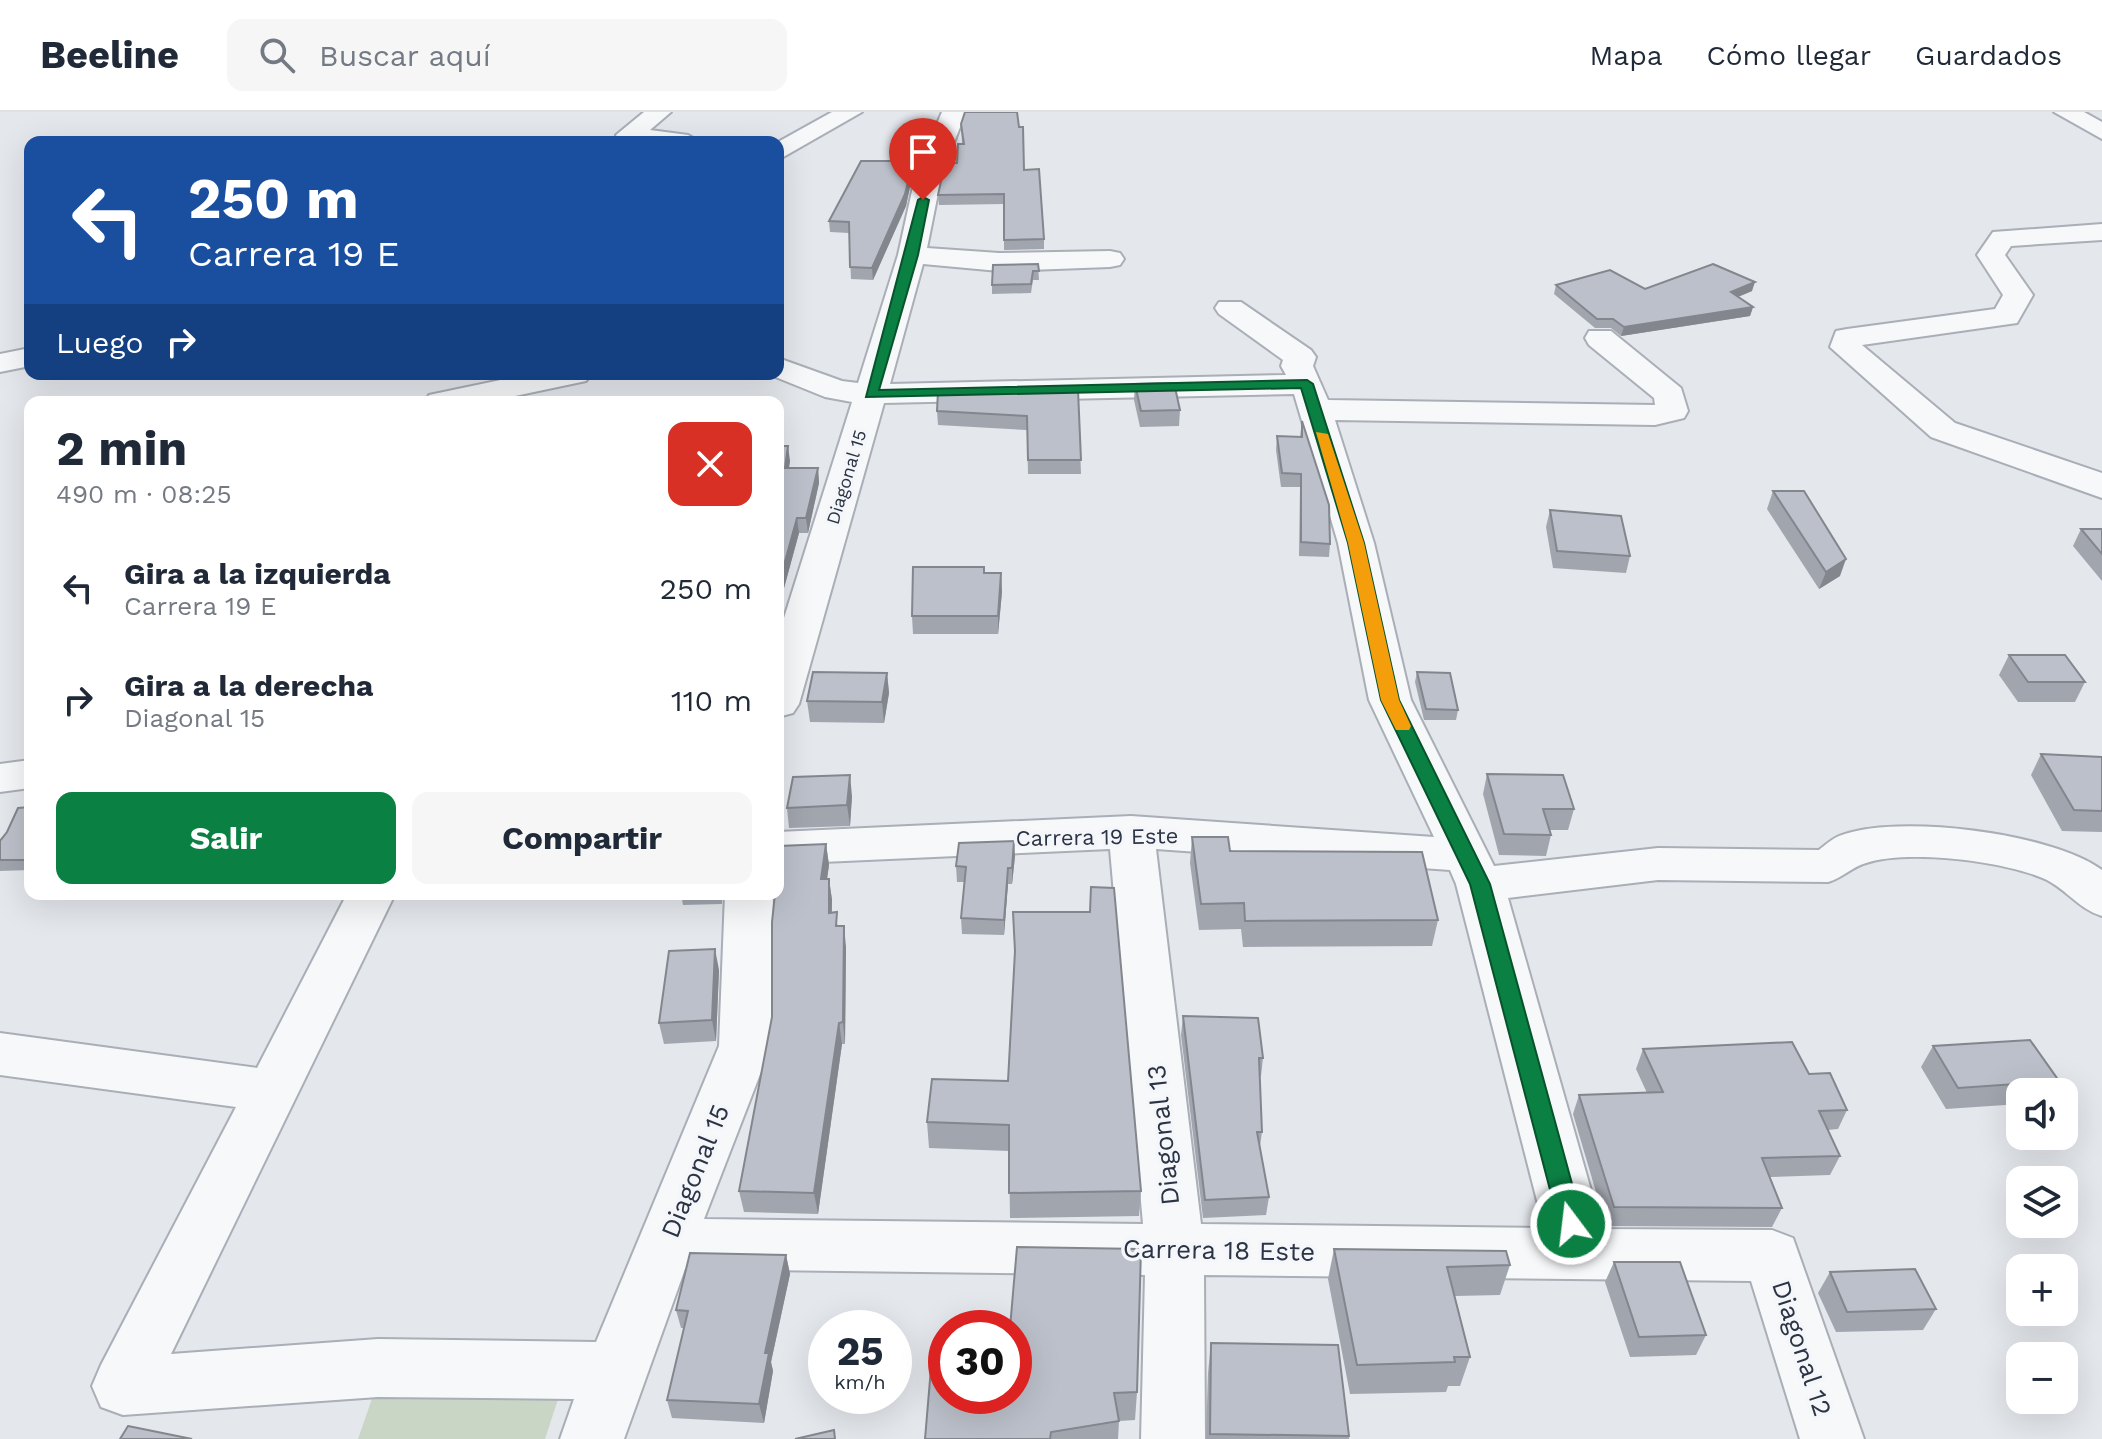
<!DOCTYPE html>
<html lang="es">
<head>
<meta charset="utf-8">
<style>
	:root { --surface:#fff; --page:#f6f6f7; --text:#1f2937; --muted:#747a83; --line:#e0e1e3; --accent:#0b8043 }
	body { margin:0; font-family:"Work Sans",sans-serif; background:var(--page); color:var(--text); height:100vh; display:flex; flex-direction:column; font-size:30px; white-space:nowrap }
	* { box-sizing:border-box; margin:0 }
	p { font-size:26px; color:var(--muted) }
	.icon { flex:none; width:44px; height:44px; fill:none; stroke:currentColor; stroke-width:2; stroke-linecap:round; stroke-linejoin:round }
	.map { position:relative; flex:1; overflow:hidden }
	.panel { position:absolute; left:24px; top:284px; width:760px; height:504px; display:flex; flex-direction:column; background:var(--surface); border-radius:16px; box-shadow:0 8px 32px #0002 }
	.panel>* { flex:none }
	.top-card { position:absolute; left:24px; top:24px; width:760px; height:244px; border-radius:16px; box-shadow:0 8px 32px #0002; background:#1a4fa0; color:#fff; overflow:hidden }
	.tools { position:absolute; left:2006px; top:966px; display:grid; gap:16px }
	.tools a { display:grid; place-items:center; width:72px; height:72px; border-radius:16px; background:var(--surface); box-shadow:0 8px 32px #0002; font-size:40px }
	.speed { position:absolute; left:808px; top:1198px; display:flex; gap:16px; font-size:40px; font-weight:700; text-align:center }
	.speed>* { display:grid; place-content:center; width:104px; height:104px; border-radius:50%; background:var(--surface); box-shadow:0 8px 32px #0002; line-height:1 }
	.speed small { font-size:20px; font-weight:400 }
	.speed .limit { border:12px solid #d22; background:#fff; color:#111 }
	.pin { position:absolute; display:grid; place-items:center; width:68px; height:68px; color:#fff; margin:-82px -34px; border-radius:50% 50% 50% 0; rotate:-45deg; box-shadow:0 0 8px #0007 }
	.pin .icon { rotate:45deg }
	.me { position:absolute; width:88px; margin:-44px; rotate:345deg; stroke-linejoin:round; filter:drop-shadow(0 0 6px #0008) }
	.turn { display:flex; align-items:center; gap:28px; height:168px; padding:0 32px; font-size:36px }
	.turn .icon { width:104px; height:104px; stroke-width:2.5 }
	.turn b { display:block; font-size:56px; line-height:68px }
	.then { display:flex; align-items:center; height:76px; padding:0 32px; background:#0003; gap:16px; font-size:30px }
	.round { display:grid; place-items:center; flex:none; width:84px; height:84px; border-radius:16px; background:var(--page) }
	.headline { display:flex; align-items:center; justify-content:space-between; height:136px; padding:0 32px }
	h1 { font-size:48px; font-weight:700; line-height:60px }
	.cta { display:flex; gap:16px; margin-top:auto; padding:16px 32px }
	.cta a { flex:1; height:92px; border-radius:16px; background:var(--accent); color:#fff; font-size:32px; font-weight:700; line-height:92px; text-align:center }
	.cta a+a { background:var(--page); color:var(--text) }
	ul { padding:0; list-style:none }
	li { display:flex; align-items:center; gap:24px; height:112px; padding:0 32px }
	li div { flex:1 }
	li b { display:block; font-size:30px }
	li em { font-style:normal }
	header { display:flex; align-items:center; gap:48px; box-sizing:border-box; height:112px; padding:0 40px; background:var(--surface); border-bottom:2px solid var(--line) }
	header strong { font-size:38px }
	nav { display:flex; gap:44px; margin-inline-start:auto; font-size:28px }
	.search { width:560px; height:72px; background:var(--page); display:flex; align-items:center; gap:20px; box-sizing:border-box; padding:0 28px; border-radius:16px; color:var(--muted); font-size:30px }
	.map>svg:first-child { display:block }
</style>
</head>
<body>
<header>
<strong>Beeline</strong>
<div class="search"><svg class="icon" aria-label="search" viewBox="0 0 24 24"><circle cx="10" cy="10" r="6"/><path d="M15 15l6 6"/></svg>Buscar aquí</div>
<nav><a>Mapa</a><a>Cómo llegar</a><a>Guardados</a></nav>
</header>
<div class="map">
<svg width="2102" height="1327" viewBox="0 0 2102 1327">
	<rect width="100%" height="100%" fill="#e4e7ec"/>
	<path fill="#c9d6c5" d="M563,1272L545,1327H358L376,1275Z"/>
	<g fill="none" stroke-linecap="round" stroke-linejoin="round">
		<defs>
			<g id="minor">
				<path d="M644,0H671L650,18L688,23L700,30L619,28L616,23Z"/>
				<path d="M832,0H862L778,48V30Z"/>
				<path d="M942,0H966L942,61L927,136L999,141L1110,139L1120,141L1124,147L1120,153L1110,155L999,159L923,152L890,272L1286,263L1281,254L1283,248L1219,202L1215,196L1219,190H1241L1311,238L1316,245L1313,254L1328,288L1655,293L1654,286L1589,233L1585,226L1589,219H1611L1681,276L1688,299L1684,306L1655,313L1335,308L1374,431L1411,588L1494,754L1658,736L1819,738C1825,733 1832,727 1839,724C1896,701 2053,721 2102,758V804C2079,797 2068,779 2047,768C2007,749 1907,737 1866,751C1852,755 1842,766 1828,770L1658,768L1508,786L1602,1117L1772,1118L1793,1126L1864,1327H1800L1751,1169L1204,1163L1205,1327H1141L1145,1163L685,1157L624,1327H560L574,1287L378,1285L123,1303L101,1295L92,1274L101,1253L236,995L0,963V921L257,956L347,782H395L171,1242L378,1227L596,1230L719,934L725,782H773L771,934L704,1107L1143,1112L1110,737L778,752V720L1131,704L1434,725L1369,588L1338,431L1294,282L884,291L799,592L793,601L778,605V525L852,290L825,285L768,262H778V246L842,269L858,271L898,143L916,61ZM1156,737L1450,758L1456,772L1544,1116L1201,1112Z"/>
				<path d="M2054,0H2084L2102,10V27Z"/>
				<path d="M2102,112V128L2011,134L2005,143L2033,183L2017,211L1862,233L1955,311L2102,361V386L1931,325L1830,235L1836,219L1847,217L1995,197L2003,183L1977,143L1993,120Z"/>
				<path d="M30,236V254L0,260V242Z"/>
				<path d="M529,262H591L586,269L487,290H425L429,283Z"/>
				<path d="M30,648V676L0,680V652Z"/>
			</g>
		</defs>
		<use href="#minor" stroke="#a9aeb7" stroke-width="4"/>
		<use href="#minor" fill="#f7f8fa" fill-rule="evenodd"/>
	</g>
	<g fill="#a1a5ae">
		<path d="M961,12L1024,58L1044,127V137L1004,138V92L939,93L938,83L957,51L962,32Z"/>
		<path d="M913,49V60L906,94L873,168L851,167L849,121L830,120L829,109Z"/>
		<path d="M1038,152L1039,168H1033L1031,181L992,182V173Z"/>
		<path d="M1556,173L1645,177L1752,179L1738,185L1753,195L1750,204L1621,224L1611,216H1595L1554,182Z"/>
		<path d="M1135,272L1180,298L1179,314L1140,315L1134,288Z"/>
		<path d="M1078,278L1081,362H1028L1027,318L938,313L937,299Z"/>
		<path d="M1302,309L1330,432L1329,445L1299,444L1300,375H1281L1276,338L1277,324L1300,325Z"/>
		<path d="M778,334L790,349L789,356H818L819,371L808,421H799L778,498Z"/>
		<path d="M1773,379L1840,464L1819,477L1767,397Z"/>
		<path d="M1550,398L1630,444L1626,461L1553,456L1546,415Z"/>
		<path d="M2081,417H2102V469L2073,434Z"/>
		<path d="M984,461H1001L1002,480L998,522H913L912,504Z"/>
		<path d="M2009,543L2085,570L2075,590H2018L1999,563Z"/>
		<path d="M1417,560L1458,598L1456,608H1424L1415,570Z"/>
		<path d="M887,561L889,581L884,611L810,610L807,589Z"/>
		<path d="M2041,642L2102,645V720L2062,719L2031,663Z"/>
		<path d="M1487,662L1574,697L1568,718H1550L1551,723L1546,744L1499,743L1483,682Z"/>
		<path d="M852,684L850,714L789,716L787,696Z"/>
		<path d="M30,695V758L0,759V729Z"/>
		<path d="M1192,725L1438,808L1432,834L1243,835L1241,817L1199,818L1190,751Z"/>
		<path d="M826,732L829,753L827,767H829L832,788V801L838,814L846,835L845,932H842L818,1102L744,1100L739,1079Z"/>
		<path d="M1015,744L1012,772H1008L1004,823L962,822L961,806L964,770H957L956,754Z"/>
		<path d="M681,782H722V792L683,793Z"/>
		<path d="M1013,800L1141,1079L1139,1104L1010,1106L1009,1039L929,1036L927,1010L1008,969L1015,846Z"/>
		<path d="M719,858L716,929L664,932L659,911Z"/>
		<path d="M1183,904L1263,946L1261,964H1260L1262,1020L1260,1034L1269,1085L1266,1103L1203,1106L1181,923Z"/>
		<path d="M1933,934L2059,969L2052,980H2020V992L1946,997L1921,955Z"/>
		<path d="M1643,937L1809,962L1847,998L1838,1017L1827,1018L1840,1044L1830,1063L1770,1065L1782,1096L1772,1115L1606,1114L1573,1002L1579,983L1647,981L1636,957Z"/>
		<path d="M1334,1137L1510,1153L1500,1183L1455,1184L1470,1245L1460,1274H1448L1446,1280L1350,1282L1328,1167Z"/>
		<path d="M786,1143L790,1162L771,1250L773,1259L764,1311L672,1306L667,1288L684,1216H681L676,1198Z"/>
		<path d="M1614,1150L1706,1223L1696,1243L1630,1245L1605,1170Z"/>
		<path d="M1830,1160L1936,1197L1923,1218L1836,1220L1818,1181Z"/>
		<path d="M1211,1231L1349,1324V1327H1206L1208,1261Z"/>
		<path d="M931,1256L1137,1280L1135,1308L1119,1309L1118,1327H925Z"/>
	</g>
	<g fill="#83868d">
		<path d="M913,49V60L906,94L873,168L872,156Z"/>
		<path d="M1755,170L1752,179L1728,189L1731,180Z"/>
		<path d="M1753,195L1750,204L1621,224L1624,215Z"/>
		<path d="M788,334L790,349L786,370L785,356Z"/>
		<path d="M818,356L819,371L808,421L806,406Z"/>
		<path d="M797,406L799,421L778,498V475Z"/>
		<path d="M1846,447L1840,464L1819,477L1826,460Z"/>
		<path d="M1001,461L1002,480L998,522V504Z"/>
		<path d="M887,561L889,581L884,611L882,590Z"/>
		<path d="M850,663L852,684L850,714L847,693Z"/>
		<path d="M1014,729L1015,744L1012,772V756Z"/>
		<path d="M826,732L829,753L824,788L821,767Z"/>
		<path d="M1008,756V772L1004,823V808Z"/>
		<path d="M829,767L832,788L831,822L829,801Z"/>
		<path d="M844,814L846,835L845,932L843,910Z"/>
		<path d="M715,837L719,858L716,929L712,908Z"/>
		<path d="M839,911L842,932L818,1102L814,1081Z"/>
		<path d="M786,1143L790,1162L771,1250L773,1259L764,1311L759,1292L765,1241Z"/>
	</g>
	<g fill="#bbc0ca" stroke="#83868d" stroke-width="2">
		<path d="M965,0H1017L1019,15H1023L1024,58L1039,57L1044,127L1004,128V82L938,83L945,51H957L958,32H964L961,12Z"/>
		<path d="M861,49H913L905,82L872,156L850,155L849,110L829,109Z"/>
		<path d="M1038,152L1039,159H1033L1031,172L992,173L993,153Z"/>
		<path d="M1713,152L1755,170L1731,180L1753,195L1624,215L1613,207H1597L1556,173L1610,158L1645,177Z"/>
		<path d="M1174,271L1180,298L1141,299L1135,272Z"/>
		<path d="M1078,278L1081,348H1028L1027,304L937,299L938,279Z"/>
		<path d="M1302,309L1329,393L1330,432L1301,430V362L1282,361L1277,324L1302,325Z"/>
		<path d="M778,334H788L785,356H818L806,406H797L778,475Z"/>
		<path d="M1773,379H1804L1846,447L1826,460Z"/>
		<path d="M1550,398L1621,404L1630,444L1557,439Z"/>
		<path d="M2081,417H2102V442Z"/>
		<path d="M913,455H984V461H1001L998,504H912Z"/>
		<path d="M2009,543H2065L2085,570H2028Z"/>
		<path d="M813,560L887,561L882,590L807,589Z"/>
		<path d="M1417,560L1450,561L1458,598L1426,597Z"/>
		<path d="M2041,642L2102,645V699L2074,698Z"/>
		<path d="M1487,662L1563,663L1574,697H1543L1551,723L1504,722Z"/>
		<path d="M850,663L847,693L787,696L793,665Z"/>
		<path d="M30,695V748H0V729L7,720L18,696Z"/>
		<path d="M1192,725H1228L1230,739L1422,740L1438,808L1245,809L1244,791L1201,792Z"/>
		<path d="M1014,729L1012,756H1008L1004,808L961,806L966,755L956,754L959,731Z"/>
		<path d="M826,732L821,767H829V801L837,800L836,814H844L843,910L839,911L814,1081L739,1079L772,905V810L775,782H778L779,734Z"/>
		<path d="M1091,775L1114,776L1141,1079L1009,1081V1013L927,1010L932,967L1008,969L1015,839L1013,800H1090Z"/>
		<path d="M715,837L712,908L659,911L669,839Z"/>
		<path d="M1183,904L1258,906L1263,946H1259L1262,1020H1257L1269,1085L1205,1088Z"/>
		<path d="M2030,928L2059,969L1958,976L1933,934Z"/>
		<path d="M1792,930L1809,962L1830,961L1847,998L1819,999L1840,1044L1762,1046L1782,1096L1614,1095L1579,983L1663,980L1643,937Z"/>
		<path d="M1017,1135L1141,1137L1137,1280L1114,1281L1119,1309L1051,1320L1050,1327H925L931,1256L946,1257V1284H1014V1216H1010Z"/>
		<path d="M1334,1137L1506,1139L1510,1153L1447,1155L1470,1245H1454L1455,1250L1357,1253Z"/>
		<path d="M690,1141L786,1143L765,1241H769L759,1292L667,1288L688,1199L676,1198Z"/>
		<path d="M1614,1150H1680L1706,1223L1639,1225Z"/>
		<path d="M1915,1157L1936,1197L1847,1200L1830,1160Z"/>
		<path d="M1211,1231L1338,1233L1349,1324L1210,1322Z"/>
		<path d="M128,1314L192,1327H120Z"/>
		<path d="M834,1318L835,1327H795Z"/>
	</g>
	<path fill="#0b8043" stroke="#07532c" stroke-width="2" d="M923,85L929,88L918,143L879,278L1307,268L1313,272L1364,431L1399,588L1490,772L1583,1112L1580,1119L1571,1122L1563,1119L1559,1112L1470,772L1381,588L1348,431L1301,276L866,285L918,88Z"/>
	<path fill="#f59e0b" d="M1316,320L1328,322L1364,431L1399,588L1411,614L1409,618H1396L1381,588L1348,431Z"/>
	<g text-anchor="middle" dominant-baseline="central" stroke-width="7" stroke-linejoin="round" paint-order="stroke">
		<g font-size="18" fill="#2b3445" stroke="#f4f6f9">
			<text transform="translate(846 365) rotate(-73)">Diagonal 15</text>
		</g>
		<g font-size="22" fill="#2b3445" stroke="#f4f6f9">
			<text transform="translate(1097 725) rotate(-1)">Carrera 19 Este</text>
		</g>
		<g font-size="26" fill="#2b3445" stroke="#f4f6f9">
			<text transform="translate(1163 1023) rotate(-96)">Diagonal 13</text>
			<text transform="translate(695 1059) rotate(-68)">Diagonal 15</text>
			<text transform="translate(1219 1138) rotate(1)">Carrera 18 Este</text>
			<text transform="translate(1802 1236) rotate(72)">Diagonal 12</text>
		</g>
	</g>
</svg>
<div class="tools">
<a><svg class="icon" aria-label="sound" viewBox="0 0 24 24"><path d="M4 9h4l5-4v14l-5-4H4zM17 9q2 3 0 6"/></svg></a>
<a><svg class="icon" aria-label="layers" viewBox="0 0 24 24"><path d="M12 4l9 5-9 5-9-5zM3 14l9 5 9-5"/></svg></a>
<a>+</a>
<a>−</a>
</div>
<div class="speed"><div>25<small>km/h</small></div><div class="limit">30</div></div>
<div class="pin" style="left:923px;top:88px;background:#d93025"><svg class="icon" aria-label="arrive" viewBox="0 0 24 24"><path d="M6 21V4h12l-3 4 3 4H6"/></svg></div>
<svg class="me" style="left:1571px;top:1112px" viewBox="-20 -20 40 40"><circle r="17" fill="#0b8043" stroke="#fff" stroke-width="3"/><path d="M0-11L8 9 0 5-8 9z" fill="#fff"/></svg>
<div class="top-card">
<div class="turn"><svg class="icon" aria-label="left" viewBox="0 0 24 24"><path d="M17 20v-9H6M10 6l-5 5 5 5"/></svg><div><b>250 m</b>Carrera 19 E</div></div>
<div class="then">Luego<svg class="icon" aria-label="right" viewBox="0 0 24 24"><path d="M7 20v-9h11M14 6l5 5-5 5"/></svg></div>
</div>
<section class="panel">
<div class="headline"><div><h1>2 min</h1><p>490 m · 08:25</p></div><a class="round" style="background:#d93025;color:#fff"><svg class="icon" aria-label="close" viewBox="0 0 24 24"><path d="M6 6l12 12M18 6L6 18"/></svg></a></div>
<ul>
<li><svg class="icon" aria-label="left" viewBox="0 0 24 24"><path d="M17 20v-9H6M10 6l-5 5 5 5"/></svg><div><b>Gira a la izquierda</b><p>Carrera 19 E</p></div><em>250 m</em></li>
<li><svg class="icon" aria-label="right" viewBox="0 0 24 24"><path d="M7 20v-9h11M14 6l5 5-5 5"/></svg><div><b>Gira a la derecha</b><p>Diagonal 15</p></div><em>110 m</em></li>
</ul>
<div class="cta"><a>Salir</a><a>Compartir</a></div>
</section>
</div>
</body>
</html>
